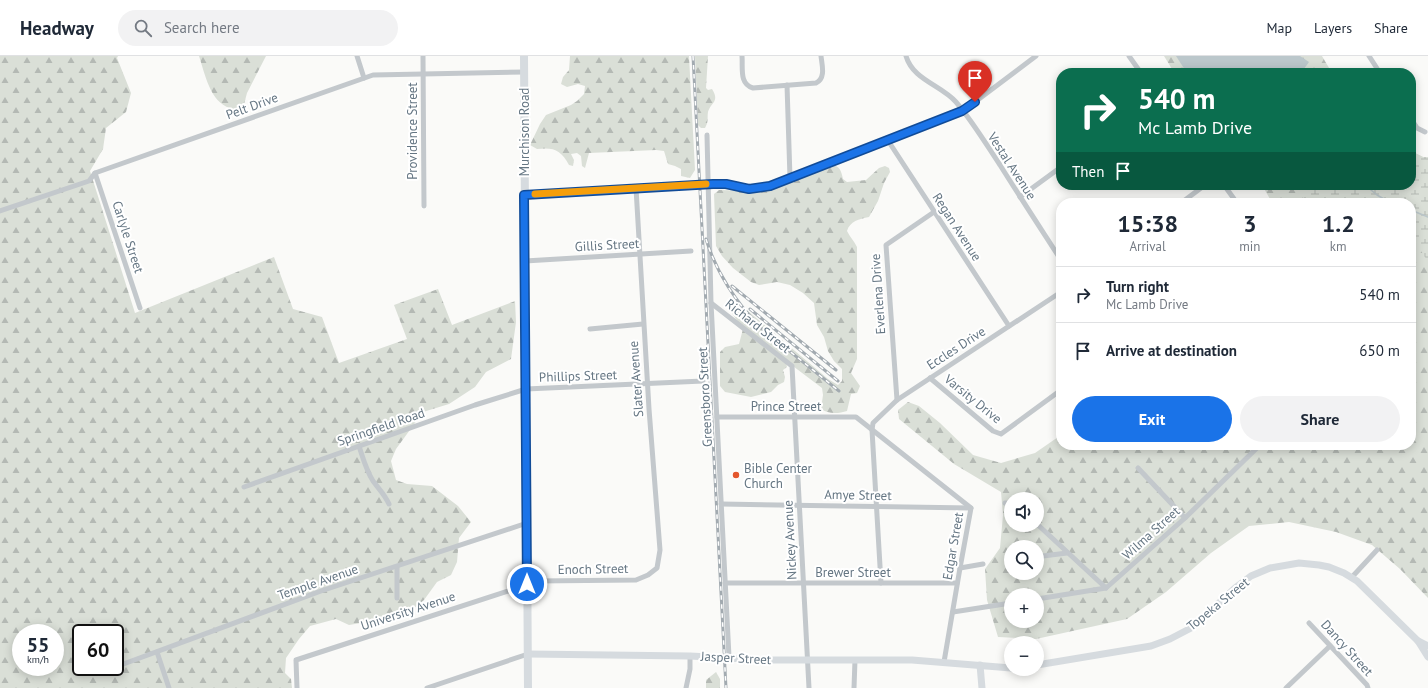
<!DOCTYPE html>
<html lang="en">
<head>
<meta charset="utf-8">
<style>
	:root { --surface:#fff; --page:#f2f2f3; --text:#1f2937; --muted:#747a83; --line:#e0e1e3; --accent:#1a73e8 }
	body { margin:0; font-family:"PT Sans",sans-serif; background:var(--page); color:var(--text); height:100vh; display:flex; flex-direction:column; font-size:15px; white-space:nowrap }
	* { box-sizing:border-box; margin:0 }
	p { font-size:13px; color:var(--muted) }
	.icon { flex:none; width:22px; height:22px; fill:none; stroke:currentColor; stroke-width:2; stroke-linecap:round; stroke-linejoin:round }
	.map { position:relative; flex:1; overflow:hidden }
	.side { position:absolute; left:1056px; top:142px; width:360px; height:252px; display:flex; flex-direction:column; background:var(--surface); border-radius:16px; box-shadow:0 2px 10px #0003 }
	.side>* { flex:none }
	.hud { position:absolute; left:1056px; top:12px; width:360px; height:122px; border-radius:16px; box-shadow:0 2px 10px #0003; background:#0b6e4f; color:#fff; overflow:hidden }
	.fabs { position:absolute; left:1004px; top:436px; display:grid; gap:8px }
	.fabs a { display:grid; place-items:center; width:40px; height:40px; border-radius:50%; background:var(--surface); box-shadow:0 2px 10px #0003; font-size:20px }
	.speed { position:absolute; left:12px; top:568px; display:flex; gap:8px; font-size:20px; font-weight:700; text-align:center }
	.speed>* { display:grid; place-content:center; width:52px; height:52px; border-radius:50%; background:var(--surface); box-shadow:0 2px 10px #0003; line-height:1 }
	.speed small { font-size:10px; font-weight:400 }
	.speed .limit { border:2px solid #111; border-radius:6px; background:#fff; color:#111 }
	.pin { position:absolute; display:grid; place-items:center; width:34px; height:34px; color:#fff; margin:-41px -17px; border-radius:50% 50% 50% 0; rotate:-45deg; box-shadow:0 0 4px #0007 }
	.pin .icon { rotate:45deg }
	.me { position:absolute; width:44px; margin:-22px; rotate:0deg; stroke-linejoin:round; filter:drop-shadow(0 0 3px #0008) }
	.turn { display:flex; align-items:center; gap:14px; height:84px; padding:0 16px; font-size:18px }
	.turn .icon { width:52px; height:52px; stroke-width:2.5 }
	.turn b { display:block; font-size:28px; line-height:34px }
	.then { display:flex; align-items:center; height:38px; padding:0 16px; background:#0003; gap:8px; font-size:15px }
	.eta { display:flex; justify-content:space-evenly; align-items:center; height:68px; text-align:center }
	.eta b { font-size:24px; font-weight:700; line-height:28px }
	.action { display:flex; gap:8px; margin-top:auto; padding:8px 16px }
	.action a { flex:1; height:46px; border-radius:24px; background:var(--accent); color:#fff; font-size:16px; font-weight:700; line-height:46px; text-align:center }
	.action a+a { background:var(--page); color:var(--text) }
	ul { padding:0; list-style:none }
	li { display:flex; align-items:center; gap:12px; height:56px; padding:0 16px; border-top:1px solid var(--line) }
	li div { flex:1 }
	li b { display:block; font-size:15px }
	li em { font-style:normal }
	header { display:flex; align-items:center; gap:24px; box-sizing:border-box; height:56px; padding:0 20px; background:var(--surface); border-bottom:1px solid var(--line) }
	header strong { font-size:19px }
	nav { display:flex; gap:22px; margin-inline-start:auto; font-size:14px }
	.search { width:280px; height:36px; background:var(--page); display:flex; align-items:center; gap:10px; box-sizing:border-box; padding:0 14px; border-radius:22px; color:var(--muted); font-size:15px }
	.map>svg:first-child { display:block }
</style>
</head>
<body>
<header>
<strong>Headway</strong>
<div class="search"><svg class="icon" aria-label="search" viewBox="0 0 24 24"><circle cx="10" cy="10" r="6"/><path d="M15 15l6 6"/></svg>Search here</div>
<nav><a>Map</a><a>Layers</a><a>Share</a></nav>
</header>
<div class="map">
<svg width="1428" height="632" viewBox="0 0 1428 632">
	<defs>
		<pattern id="forest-firs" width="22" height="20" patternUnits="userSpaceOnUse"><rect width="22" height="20" fill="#dadfd7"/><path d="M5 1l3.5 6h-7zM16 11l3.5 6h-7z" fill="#b4b9b4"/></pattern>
		<pattern id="wetland-marsh" width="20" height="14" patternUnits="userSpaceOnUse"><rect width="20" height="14" fill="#dadfd7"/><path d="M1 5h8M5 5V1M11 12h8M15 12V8" fill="none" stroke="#b4b9b4"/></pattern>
	</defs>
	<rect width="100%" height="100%" fill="#fafaf8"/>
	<g fill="url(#forest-firs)" fill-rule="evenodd">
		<path d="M0,0H118L117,2L131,37L126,56L106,72L103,93L90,115L135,257L274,201L293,253L322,261L339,307L407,283L394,249L438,233L452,269L515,245L516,266L511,303L486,316L475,331L449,348L423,356L396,393L391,405L396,424L407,428L432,430L458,450L471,466L459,482L457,506L451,519L437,526L424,544L413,553L373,565L349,569L336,563L310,570L299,583L286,602L285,617L291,623L292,632H0ZM21,577H55V611H21ZM81,577H115V611H81Z"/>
		<path d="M199,0H266L247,37L243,52C239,53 234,54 230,52C210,46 205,18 199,0Z"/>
		<path d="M570,0H689L695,114L690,122L681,120V113L675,110L668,108L664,95L656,94L589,97L585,112L582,110L581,100L577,97L571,98L574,104L573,110L569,109C561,94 554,91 537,93L530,89L540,68L546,59L571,49L577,45L584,38L585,30L578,28L567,31L561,28L563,21L569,14Z"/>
		<path d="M695,0H708L706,32L708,34L712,33C720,46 711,46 708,56C707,62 709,65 705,72H701L698,69Z"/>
		<path d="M1164,0H1322L1332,17H1177L1172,13Z"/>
		<path d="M1411,95L1423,101H1428V542L1400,513L1372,489L1336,476L1289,466L1249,470L1211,497L1166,536L1127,563L1036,583L998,581L987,544L985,513L1000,492L1003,459L1001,436L954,408L899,363L898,354L908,346L919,350L940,367L973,399L1001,407L1035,397L1061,379V389H1411V147H1273L1270,143L1262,129H1411ZM1011,443H1037V469H1011ZM1011,491H1037V517H1011ZM1011,539H1037V565H1011Z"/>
		<path d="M831,109C840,110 841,114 843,123L847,126L866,124L879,112L885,110L889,112L890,116L884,127L878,145L869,161C859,163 850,165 847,175C850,181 854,185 857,191V303L851,317L860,330L857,337L851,338L847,355C838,358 828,358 821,353L823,339L822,332L773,295L786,306L787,311L783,314L785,321L784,326L778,329L771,336L751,341L725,336L720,330V296L725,291L739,288L743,273L731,256L733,252L737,250L748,255L828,323L838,329L842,325V313L834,305L828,295L824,281L817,269L814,247L803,237L790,229L777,226L759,229L751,226L733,212L722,200L716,190L714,138L719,134C734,134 747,137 762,135Z"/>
		<path d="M716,616L720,623V632H706V624Z"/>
	</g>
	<path fill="url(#wetland-marsh)" d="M1411,95L1423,101H1428V206L1411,179V147H1306L1297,129H1411Z"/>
	<path fill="#bbc7cb" d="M1176,0H1300L1309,6L1301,17H1187Z"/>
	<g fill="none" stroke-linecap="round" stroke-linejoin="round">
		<g stroke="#bbc7cb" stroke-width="1.5">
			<path d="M1365,129L1377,139L1391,147"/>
			<path d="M1411,154L1428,161"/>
		</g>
		<g stroke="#c3c8cc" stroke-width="5">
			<path d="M357,0L364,22"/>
			<path d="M423,0L424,150"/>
			<path d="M742,0C743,12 739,28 753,32L816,27C826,22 822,9 821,0"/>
			<path d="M906,0C913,24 941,29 956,46C973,66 986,88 1000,109C1020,141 1041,173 1061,204"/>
			<path d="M1129,0L1141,17"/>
			<path d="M1369,0L1380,17"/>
			<path d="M787,29L790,122"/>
			<path d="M1411,63L1417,72L1425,76"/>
			<path d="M707,79L711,247L729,601"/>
			<path d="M887,83L1009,270"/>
			<path d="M95,117L140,252"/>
			<path d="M1224,129L1237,147"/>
			<path d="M525,139L713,128H726L752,133L769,130L963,55L1036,0"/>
			<path d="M1020,141L1061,111"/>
			<path d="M1181,147L1205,129"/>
			<path d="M0,155L89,125L95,117L373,19L524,16"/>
			<path d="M525,205L691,195"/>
			<path d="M711,247L792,310L809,632"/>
			<path d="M590,273L643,268"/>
			<path d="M930,322L993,375L1001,378L1061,334"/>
			<path d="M897,344L886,189L934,156"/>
			<path d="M717,361H856L971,452L960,512L944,606"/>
			<path d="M359,390C363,402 366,414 373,425C379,433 385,439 389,448"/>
			<path d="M1138,412L1185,462"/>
			<path d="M244,431L475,349L526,333L703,325"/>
			<path d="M1005,447H1011"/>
			<path d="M721,448L971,452"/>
			<path d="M1037,468L1106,532"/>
			<path d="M1043,500L1067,497"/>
			<path d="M960,512L983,508"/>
			<path d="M1352,521L1377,494"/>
			<path d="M725,527H957"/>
			<path d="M881,527L872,374L873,367L897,344L1061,236"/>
			<path d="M397,542V511"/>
			<path d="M1037,543L1106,532L1185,462L1260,389"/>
			<path d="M953,556L1011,547"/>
			<path d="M1309,567L1367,629L1368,632"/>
			<path d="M157,596L169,632"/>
			<path d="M118,610L321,535L527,467"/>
			<path d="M297,632L296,604L517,532L536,525L636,524L648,519L657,512L660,494L649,353L636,132"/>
			<path d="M427,632L528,598"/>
			<path d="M686,632L690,613V600"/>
			<path d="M854,632L855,604"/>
			<path d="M1286,632L1330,590"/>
		</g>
		<g stroke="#d6dbdf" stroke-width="7">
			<path d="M1418,585L1428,590"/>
			<path d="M528,598L690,600L766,604H912L1011,612"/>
			<path d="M980,609L982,632"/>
			<path d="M1037,609L1151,590L1170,583L1193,571L1235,532L1251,520L1270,512L1299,507L1319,509L1329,511L1344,517L1357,525L1418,585L1428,601"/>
		</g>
		<path stroke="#d6dbdf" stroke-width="8" d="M524,0L528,632"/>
		<defs>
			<g id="rail">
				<path d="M693,0L726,632"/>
				<path d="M706,183C716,216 737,248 761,272L839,335"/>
				<path d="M732,230L836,314"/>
				<path d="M750,253L838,325"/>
			</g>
		</defs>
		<use href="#rail" stroke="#a2aab0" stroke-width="3"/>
		<use href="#rail" stroke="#fff" stroke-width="1.5" stroke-dasharray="4.5" stroke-linecap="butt"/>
	</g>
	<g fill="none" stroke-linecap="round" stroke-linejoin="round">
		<defs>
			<path id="route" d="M527,528L524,139L713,128H726L749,133L770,130L962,55L975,46"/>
		</defs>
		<use href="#route" stroke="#114b97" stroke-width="10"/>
		<use href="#route" stroke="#1a73e8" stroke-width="7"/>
		<path stroke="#f59e0b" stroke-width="7" d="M535,138L706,128"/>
	</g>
	<circle fill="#e4572e" stroke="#fff" stroke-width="1.5" cx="736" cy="419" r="4"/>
	<g text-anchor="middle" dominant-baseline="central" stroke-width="4" stroke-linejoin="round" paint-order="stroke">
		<g font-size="13" fill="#657683" stroke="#fff">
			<text transform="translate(252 50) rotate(-20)">Pelt Drive</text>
			<text transform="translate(412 75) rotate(-90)">Providence Street</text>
			<text transform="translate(524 76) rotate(-90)">Murchison Road</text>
			<text transform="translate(1012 110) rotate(57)">Vestal Avenue</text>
			<text transform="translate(957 171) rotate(57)">Regan Avenue</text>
			<text transform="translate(128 181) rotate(72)">Carlyle Street</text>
			<text transform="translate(607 189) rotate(-3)">Gillis Street</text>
			<text transform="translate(878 238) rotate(-94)">Everlena Drive</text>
			<text transform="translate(758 270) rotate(38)">Richard Street</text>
			<text transform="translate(956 292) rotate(-33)">Eccles Drive</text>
			<text transform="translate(578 320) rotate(-2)">Phillips Street</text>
			<text transform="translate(636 323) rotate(-94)">Slater Avenue</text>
			<text transform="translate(705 341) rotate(-93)">Greensboro Street</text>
			<text transform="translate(973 343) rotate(39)">Varsity Drive</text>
			<text x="786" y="350">Prince Street</text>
			<text transform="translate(381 371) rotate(-19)">Springfield Road</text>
			<text transform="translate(858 439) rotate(1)">Amye Street</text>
			<text transform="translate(1151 477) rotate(-42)">Wilma Street</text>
			<text transform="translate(790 484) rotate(-93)">Nickey Avenue</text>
			<text transform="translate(953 490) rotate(-80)">Edgar Street</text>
			<text transform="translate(593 513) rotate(-1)">Enoch Street</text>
			<text x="853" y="516">Brewer Street</text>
			<text transform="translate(318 526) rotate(-19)">Temple Avenue</text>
			<text transform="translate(1218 548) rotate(-39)">Topeka Street</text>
			<text transform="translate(408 555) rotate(-18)">University Avenue</text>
			<text transform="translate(1347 592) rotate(48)">Dancy Street</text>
			<text transform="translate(736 602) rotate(3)">Jasper Street</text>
		</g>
		<g font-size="13" fill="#657683" stroke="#fff" text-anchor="start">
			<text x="744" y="412">Bible Center<tspan x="744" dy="15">Church</tspan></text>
		</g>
	</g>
</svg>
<div class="fabs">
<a><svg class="icon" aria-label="sound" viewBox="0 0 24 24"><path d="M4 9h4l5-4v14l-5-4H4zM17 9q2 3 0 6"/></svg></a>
<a><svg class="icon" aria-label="search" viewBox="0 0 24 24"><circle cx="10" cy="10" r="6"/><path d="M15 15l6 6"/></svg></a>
<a>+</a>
<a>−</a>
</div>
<div class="speed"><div>55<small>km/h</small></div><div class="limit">60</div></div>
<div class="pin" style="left:975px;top:46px;background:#d93025"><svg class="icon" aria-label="arrive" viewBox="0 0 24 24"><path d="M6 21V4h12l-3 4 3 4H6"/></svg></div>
<svg class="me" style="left:527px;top:528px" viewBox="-20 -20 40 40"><circle r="17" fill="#1a73e8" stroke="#fff" stroke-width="3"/><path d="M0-11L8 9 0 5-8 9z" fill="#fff"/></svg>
<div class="hud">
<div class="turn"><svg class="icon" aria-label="right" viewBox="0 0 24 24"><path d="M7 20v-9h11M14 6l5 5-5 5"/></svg><div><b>540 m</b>Mc Lamb Drive</div></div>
<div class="then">Then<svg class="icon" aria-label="arrive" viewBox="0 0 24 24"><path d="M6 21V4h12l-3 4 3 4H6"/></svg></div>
</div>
<section class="side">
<div class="eta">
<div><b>15:38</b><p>Arrival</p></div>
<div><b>3</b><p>min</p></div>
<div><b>1.2</b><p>km</p></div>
</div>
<ul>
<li><svg class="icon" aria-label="right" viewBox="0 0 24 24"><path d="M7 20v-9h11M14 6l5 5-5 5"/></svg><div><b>Turn right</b><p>Mc Lamb Drive</p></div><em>540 m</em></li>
<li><svg class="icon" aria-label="arrive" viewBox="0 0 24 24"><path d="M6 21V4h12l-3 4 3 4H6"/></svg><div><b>Arrive at destination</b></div><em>650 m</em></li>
</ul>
<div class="action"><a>Exit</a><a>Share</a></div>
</section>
</div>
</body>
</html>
